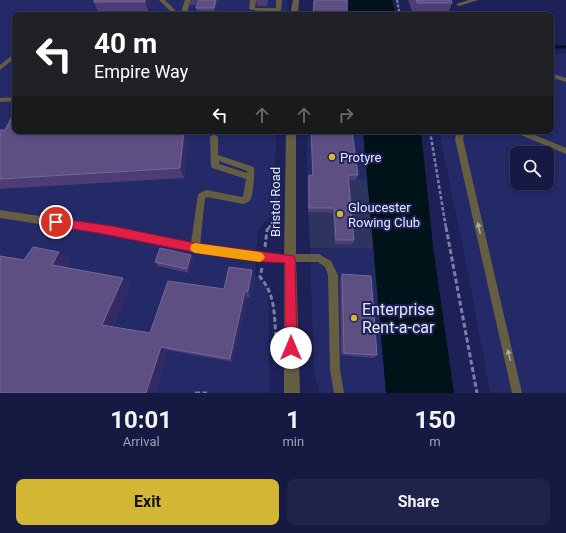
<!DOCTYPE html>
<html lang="en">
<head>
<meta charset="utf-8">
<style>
	:root { --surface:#161942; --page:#1f2249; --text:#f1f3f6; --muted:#9ea0b2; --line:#35385b; --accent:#d4b635 }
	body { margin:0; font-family:Roboto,sans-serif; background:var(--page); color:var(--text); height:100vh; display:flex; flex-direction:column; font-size:15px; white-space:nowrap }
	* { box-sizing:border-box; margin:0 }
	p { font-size:13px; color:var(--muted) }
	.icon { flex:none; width:22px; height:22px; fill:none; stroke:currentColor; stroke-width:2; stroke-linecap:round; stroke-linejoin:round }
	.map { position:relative; height:393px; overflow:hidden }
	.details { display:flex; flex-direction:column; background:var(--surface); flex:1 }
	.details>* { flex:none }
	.hud { position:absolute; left:12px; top:12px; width:542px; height:122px; border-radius:8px; box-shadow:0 2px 6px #0003,0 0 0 1px var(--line); background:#202124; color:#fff; overflow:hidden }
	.fabs { position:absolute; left:510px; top:146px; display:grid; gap:8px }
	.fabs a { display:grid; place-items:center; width:44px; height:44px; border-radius:8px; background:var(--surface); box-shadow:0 2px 6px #0003,0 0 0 1px var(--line); font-size:20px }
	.pin { position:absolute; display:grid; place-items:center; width:34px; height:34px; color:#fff; margin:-17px; border:2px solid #fff; border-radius:50%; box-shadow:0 1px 4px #0007 }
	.me { position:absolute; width:44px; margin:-22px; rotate:0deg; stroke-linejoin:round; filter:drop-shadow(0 0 3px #0008) }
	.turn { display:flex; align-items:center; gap:14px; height:84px; padding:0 16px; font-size:18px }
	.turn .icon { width:52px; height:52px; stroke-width:2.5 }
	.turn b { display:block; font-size:28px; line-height:34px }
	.lanes { display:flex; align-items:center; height:38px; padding:0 16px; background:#0003; justify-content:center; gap:20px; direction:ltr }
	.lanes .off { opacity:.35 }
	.eta { display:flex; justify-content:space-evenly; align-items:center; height:68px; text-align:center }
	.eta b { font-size:24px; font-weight:700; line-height:28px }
	.action { display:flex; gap:8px; margin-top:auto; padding:8px 16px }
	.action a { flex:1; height:46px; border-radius:8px; background:var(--accent); color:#111; font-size:16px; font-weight:700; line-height:46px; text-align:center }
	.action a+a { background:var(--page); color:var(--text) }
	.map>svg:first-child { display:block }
</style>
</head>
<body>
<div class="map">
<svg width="566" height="393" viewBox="0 0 566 393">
	<rect width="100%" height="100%" fill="#1d2158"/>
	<g fill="#242967" fill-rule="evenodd">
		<path d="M0,0H288L287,10L282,15H15V131H277L271,216L258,230L255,274L268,288L270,393H0Z"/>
		<path d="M566,53V393H490L468,272L439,131H551V54ZM517,153H547V183H517Z"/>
		<path d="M307,131H363L367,180L307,179Z"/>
		<path d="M310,248L374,249L386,393H320L314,373Z"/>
	</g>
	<path fill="#2d345d" d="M307,179L367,180L374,249L310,248Z"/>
	<g fill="#001319">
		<path d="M349,0H392L396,15H354V11H348Z"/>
		<path d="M363,131H421L433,246L454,393H386Z"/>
	</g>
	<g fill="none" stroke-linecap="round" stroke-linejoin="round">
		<path stroke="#001319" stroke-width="3" d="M551,47H566"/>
		<path stroke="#7a7fa6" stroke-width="2" stroke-dasharray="3 1.5" stroke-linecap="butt" d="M397,0L400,15"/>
		<g stroke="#7a7fa6" stroke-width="2.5" stroke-dasharray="3.5 2" stroke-linecap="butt">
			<path d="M430,131L446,228"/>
			<path d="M269,228L275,216L277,179"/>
		</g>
		<g stroke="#7a7fa6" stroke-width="3" stroke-dasharray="5 2.5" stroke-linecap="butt">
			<path d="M446,227L477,393"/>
			<path d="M265,247L267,230L270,227"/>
			<path d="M262,268L260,277C276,295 274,316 276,339"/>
			<path d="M195,393H207"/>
		</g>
		<g fill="#655e43" fill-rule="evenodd">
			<path d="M159,0H165L180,15H174Z"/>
			<path d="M185,0H191L186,15H180Z"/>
			<path d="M250,0H256L255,8H276V0H282L281,10L278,12H264V15H258V11L249,9Z"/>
			<path d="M469,0H478L459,6L456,4Z"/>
			<path d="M15,53V58L0,70V65Z"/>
			<path d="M551,73L566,78V82L551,77Z"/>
			<path d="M15,97V101L0,102V98Z"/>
			<path d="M457,131H465L463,139L522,393H512L455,139Z"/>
			<path d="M514,131H525L566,148V154L516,133Z"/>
			<path d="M214,134L218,137V155L254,167C255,172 253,194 251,199C249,202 246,203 243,204L207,197L205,198L200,245L264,254H319L331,261L338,275L340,370L344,393H334L330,370L328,275L325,267L318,262H264L195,252L112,235L0,218V210L112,227L191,243L198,194L206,190L242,197L243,196L246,179L212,168L211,166L210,137ZM219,161L247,171V173L219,164Z"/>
		</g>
		<g fill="#655e43" fill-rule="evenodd">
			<path d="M293,0H299L298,15H290Z"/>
			<path d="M286,131H296V259L300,393H284V259Z"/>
		</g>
	</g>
	<g fill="#4d3d74">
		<path d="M152,0L148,11H98L94,2Z"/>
		<path d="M190,0H219L215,15L198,14L196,8L197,5H191Z"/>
		<path d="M256,0H268L267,6H257Z"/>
		<path d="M408,0H451L452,3L448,15L413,14Z"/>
		<path d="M0,130L189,131L184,178L0,189Z"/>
		<path d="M311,131H352L358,175L356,180H349L354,240L352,245L335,244L333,213L308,212V180L309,175H312Z"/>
		<path d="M70,259L66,268L123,278L131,284L113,327L150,333L224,289L254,277L250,297H247L233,362L168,350L155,393H0L24,260Z"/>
		<path d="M194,259L189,273L158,266L155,262Z"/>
		<path d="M342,274L377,355L373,358L341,355L340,279Z"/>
	</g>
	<g fill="#332a63">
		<path d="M145,0H152L148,11L145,2Z"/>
		<path d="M216,0H219L215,15L214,8Z"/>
		<path d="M184,131H189L184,178L180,168Z"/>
		<path d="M59,252L70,259L63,272L52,265Z"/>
		<path d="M191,255L194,259L189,273L187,269Z"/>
		<path d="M252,270L254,277L250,297L248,291Z"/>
		<path d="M123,278L131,284L112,330L102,325Z"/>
		<path d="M245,291L247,297L233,362L230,359Z"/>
		<path d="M161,347L168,350L155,393H146Z"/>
	</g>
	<g fill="#5e4f83" stroke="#736897">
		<rect x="94" y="0" width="51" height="2"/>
		<path d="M199,0H216L214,8H196Z"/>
		<path d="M314,0H347V15L323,14V15H313Z"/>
		<path d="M416,0H451L452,3H417Z"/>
		<path d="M15,110V131H184L180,168L0,179V130H5Z"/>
		<path d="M311,131H352L358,175H348L354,240H336L334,208H309V175H313Z"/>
		<path d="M33,247L59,252L52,265L123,278L102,325L150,333L168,281L224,289L229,267L252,270L248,291H245L230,359L161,347L146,393H0V256L24,260Z"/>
		<path d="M160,248L191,255L187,269L155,262Z"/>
		<path d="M342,274L371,276L377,355L344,353Z"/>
	</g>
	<defs><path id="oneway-solid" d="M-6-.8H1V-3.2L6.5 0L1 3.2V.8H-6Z"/></defs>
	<g fill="#abaaaa">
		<use href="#oneway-solid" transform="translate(479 228) rotate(-103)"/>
		<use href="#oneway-solid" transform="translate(509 355) rotate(-103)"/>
	</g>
	<path fill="#e11d48" stroke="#92132f" d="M56,218L112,226L195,243L294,256L295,259L297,348L295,352L291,354L287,352L285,348V263C227,261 170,247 113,236C94,232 75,229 56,227L52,225L51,222L52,219Z"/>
	<path fill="#f59e0b" d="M195,243L260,252L263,254L265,257L263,260L260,262L195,253L191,251L190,248L191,245Z"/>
	<g fill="#d4b635" stroke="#1d2158" stroke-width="1.5">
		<circle cx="332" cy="157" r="4"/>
		<circle cx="340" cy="214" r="4"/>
		<circle cx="354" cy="318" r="4"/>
	</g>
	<g text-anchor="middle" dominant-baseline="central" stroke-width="4" stroke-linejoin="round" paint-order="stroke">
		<g font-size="13" fill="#e4e9ff" stroke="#1d2158" text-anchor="start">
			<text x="340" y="157">Protyre</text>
			<text x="348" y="207">Gloucester<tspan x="348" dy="15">Rowing Club</tspan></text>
		</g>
		<g font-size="13" fill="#e4e9ff" stroke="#1d2158">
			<text transform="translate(275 202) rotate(-90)">Bristol Road</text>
		</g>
		<g font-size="16" fill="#e4e9ff" stroke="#1d2158" text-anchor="start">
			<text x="362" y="309">Enterprise<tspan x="362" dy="18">Rent-a-car</tspan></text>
		</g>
	</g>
</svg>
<div class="fabs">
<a><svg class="icon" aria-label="search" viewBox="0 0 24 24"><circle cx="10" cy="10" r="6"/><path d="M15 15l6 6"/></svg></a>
</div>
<div class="pin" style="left:56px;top:222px;background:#d93025"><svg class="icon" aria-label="arrive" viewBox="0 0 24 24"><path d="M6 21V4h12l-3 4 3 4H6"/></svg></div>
<svg class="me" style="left:291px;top:348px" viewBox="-20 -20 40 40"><circle r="19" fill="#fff"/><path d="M0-13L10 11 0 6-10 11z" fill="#e11d48"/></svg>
<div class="hud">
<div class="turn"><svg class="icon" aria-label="left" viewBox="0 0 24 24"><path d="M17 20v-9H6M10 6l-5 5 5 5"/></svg><div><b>40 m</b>Empire Way</div></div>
<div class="lanes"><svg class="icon" aria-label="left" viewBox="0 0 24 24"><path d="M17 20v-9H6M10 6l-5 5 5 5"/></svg><svg class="icon off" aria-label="ahead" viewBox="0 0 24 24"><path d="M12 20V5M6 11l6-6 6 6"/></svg><svg class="icon off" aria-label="ahead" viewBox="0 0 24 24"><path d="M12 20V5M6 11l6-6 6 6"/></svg><svg class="icon off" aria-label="right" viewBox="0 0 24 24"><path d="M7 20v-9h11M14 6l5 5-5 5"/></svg></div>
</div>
</div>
<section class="details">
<div class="eta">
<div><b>10:01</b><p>Arrival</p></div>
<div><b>1</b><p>min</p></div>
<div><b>150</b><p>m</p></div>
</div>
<div class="action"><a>Exit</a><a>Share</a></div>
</section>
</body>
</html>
